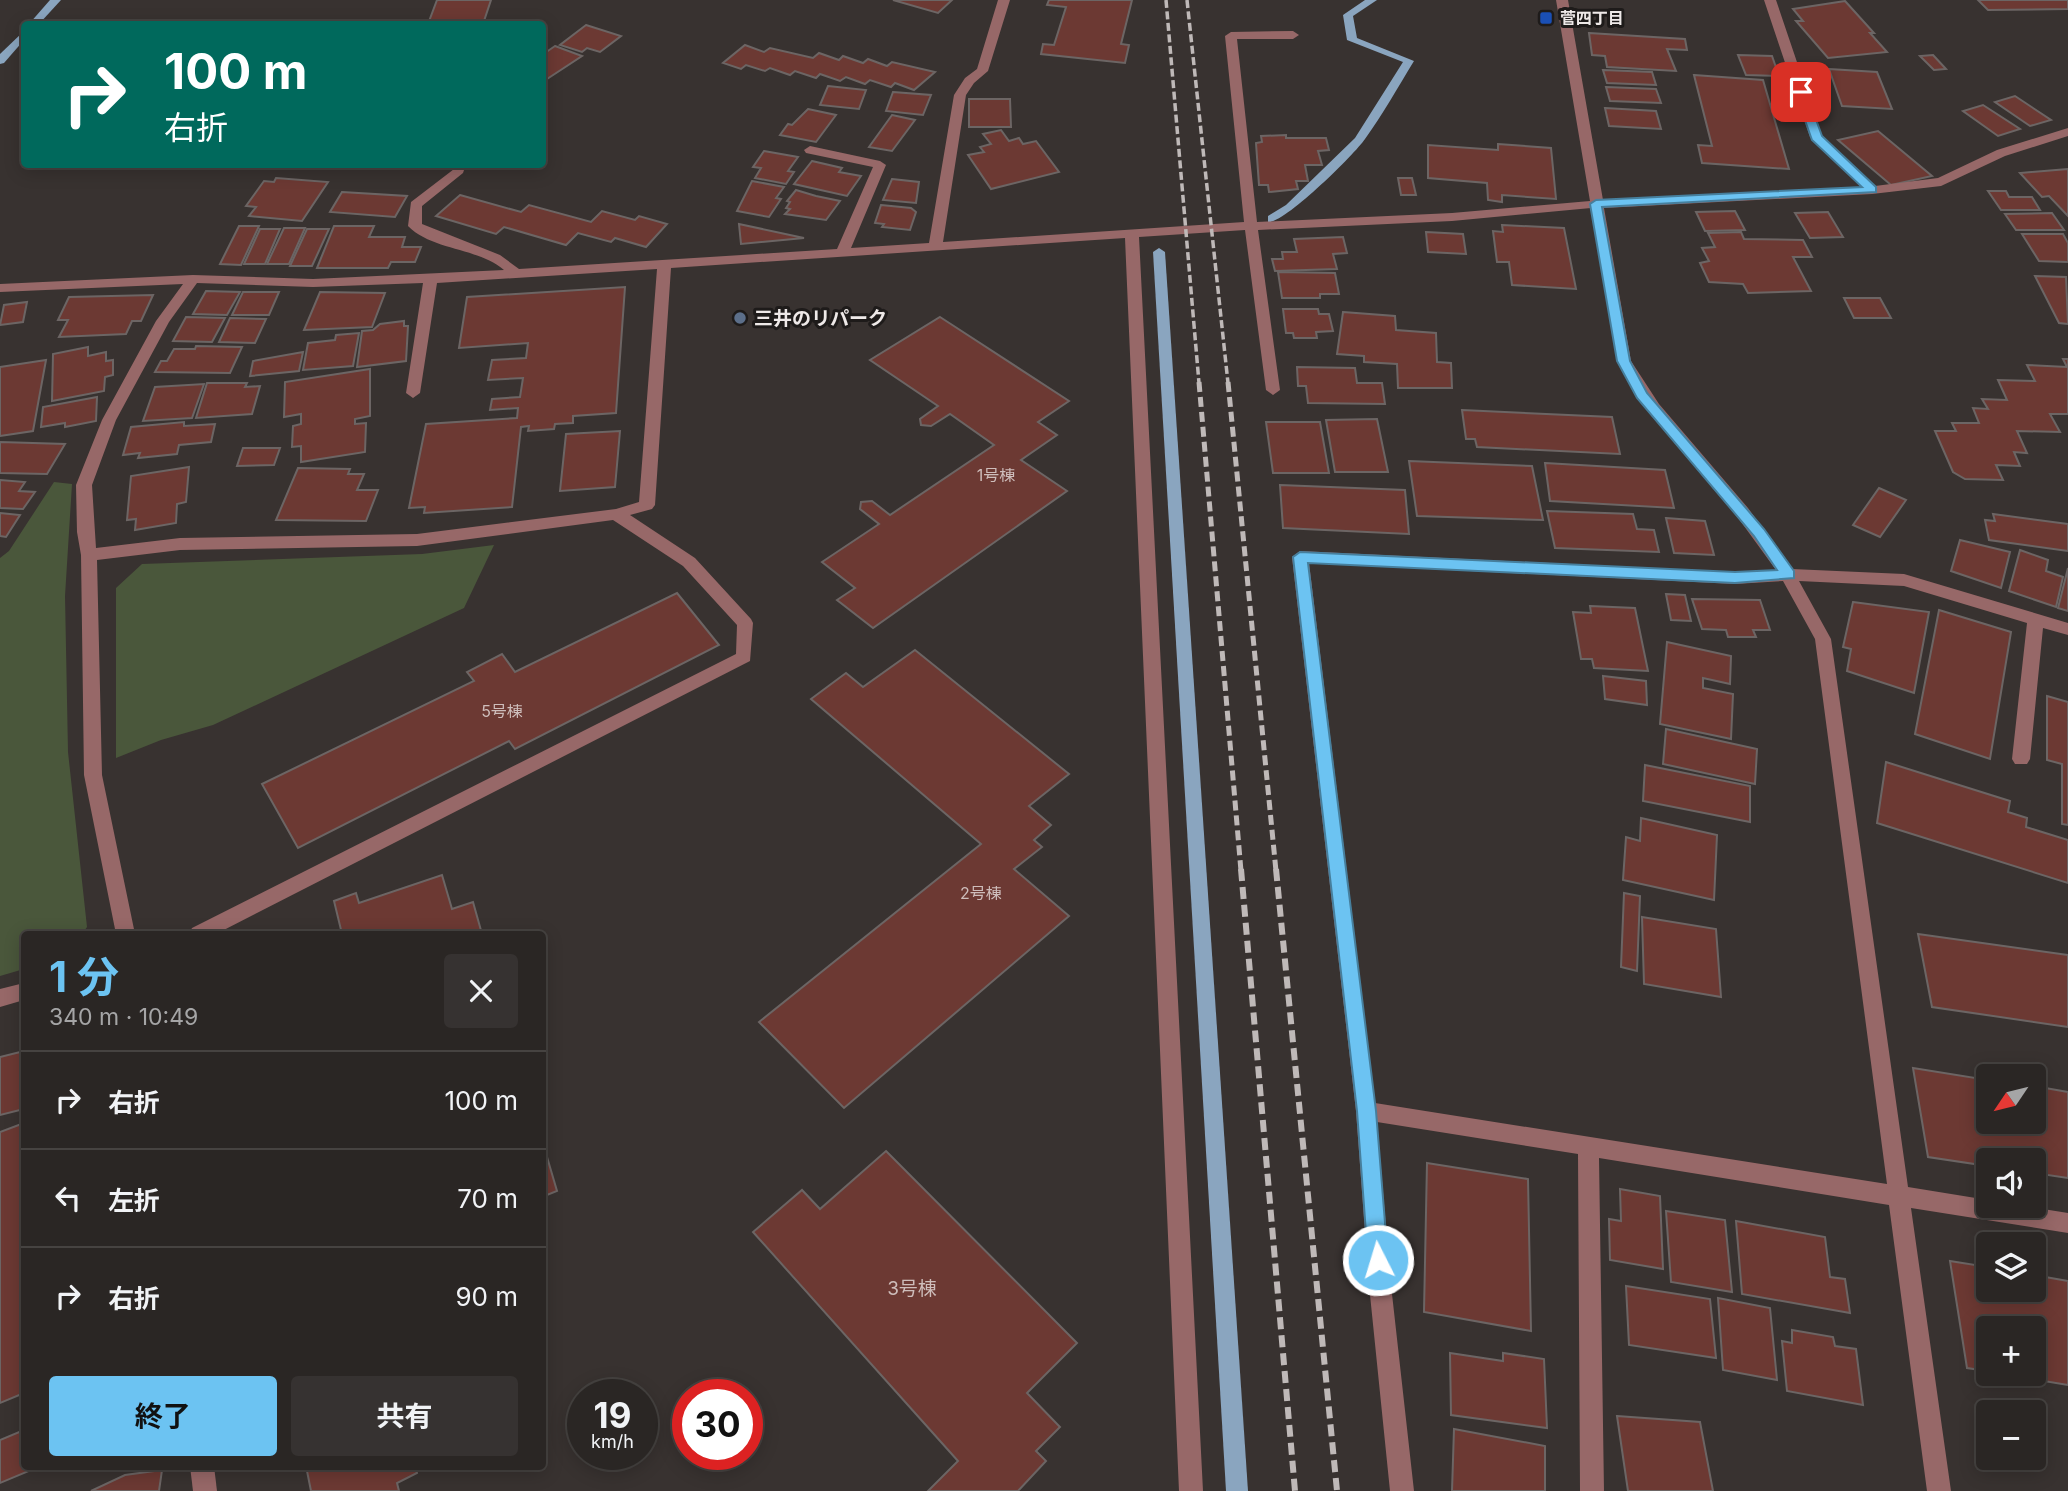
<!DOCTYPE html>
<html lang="ja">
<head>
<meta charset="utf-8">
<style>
	:root { --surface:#2a2624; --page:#363231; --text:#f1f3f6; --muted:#a5a5a6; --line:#464341; --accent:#6cc3f2 }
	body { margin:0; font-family:Inter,"Noto Sans JP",sans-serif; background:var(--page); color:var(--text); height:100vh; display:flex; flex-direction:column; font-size:26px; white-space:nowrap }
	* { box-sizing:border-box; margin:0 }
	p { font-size:23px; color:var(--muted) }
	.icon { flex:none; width:38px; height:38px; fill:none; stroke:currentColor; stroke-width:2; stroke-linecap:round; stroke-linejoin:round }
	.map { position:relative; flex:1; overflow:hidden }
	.side { position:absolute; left:21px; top:931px; width:525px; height:539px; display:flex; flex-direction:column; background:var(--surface); border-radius:7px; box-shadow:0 4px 18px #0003,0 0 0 2px var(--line) }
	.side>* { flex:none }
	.guide { position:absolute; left:21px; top:21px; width:525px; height:147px; border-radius:7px; box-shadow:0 4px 18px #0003,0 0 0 2px var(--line); background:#00695c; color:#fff; overflow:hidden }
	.needle { width:46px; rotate:235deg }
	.tools { position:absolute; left:1976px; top:1064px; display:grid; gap:14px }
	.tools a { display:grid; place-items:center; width:70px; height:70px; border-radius:7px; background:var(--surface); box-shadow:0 4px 18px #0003,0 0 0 2px var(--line); font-size:35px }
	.speed { position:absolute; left:567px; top:1379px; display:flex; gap:14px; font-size:35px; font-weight:700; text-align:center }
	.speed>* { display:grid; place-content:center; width:91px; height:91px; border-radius:50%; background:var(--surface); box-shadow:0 4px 18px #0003,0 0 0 2px var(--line); line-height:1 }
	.speed small { font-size:18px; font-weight:400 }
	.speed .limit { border:10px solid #d22; background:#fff; color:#111 }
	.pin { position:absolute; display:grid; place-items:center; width:60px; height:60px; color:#fff; margin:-30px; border-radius:14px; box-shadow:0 4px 10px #0006 }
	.me { position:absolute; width:77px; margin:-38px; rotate:355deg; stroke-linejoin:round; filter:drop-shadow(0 0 5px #0008) }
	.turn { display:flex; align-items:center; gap:24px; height:147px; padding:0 28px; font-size:32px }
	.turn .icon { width:91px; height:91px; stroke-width:2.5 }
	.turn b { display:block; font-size:49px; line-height:60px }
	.round { display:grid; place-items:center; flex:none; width:74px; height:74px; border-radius:7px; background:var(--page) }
	.headline { display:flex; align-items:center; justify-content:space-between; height:119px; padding:0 28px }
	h1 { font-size:42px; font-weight:700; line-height:52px; color:var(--accent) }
	.cta { display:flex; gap:14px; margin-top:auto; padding:14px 28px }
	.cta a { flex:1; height:80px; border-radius:7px; background:var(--accent); color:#111; font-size:28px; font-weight:700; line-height:80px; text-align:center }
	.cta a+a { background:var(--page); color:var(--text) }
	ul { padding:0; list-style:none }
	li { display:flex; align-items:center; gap:21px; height:98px; padding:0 28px; border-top:2px solid var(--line) }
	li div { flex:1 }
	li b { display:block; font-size:26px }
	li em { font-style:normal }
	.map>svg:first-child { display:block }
</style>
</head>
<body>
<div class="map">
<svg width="2068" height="1491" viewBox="0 0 2068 1491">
	<rect width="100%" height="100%" fill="#383230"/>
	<g fill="#4a573b">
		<path d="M54,482L72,484L65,596L68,752L87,927L82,934H24V969L0,976V558L9,551Z"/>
		<path d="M494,545L464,608L213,725L161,740L116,758V588L142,564L422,554Z"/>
	</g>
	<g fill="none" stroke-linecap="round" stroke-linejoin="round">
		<g fill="#8aa5bf" fill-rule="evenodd">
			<path d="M50,0H61L39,24H29Z"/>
			<path d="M1365,0H1377L1353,16L1357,38L1414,61C1398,87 1383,114 1365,139C1354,155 1284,224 1268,222V216L1286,205L1355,138L1403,62L1347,40L1343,15Z"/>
			<path d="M24,31V40L4,63L0,64V54Z"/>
			<path d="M1159,248L1165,252L1248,1491H1226L1153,252Z"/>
		</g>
	</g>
	<g fill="#6c3933" stroke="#6c6564" stroke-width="2">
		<path d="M437,0H491L483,24H428Z"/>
		<path d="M893,0H952L938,13Z"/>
		<path d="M1049,0H1132L1121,44L1129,45L1125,63L1041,54L1043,44L1054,45L1066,7L1047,5Z"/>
		<path d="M1978,0H2068V9L1988,10Z"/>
		<path d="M1845,1L1874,33H1870L1887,52L1828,58L1796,21H1803L1793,9Z"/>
		<path d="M586,25L621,36L600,52L587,48L582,52L560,45Z"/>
		<path d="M1589,33L1685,39L1687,50L1667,49L1676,71L1607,67L1605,56L1592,55Z"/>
		<path d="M745,45L764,52L770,48L813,58L819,53L839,60L843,56L863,63L868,59L887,66L892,62L935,72L914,90L895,83L891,87L870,80L865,84L846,77L840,81L820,74L816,78L795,71L790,75L770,68L765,71L746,65L741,69L723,63Z"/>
		<path d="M555,46L582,56L547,79L542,78V55Z"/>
		<path d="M1738,55L1772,56L1779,76L1746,75Z"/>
		<path d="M1933,55L1946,69L1934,70L1920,56Z"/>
		<path d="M1829,69L1877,72L1892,109L1842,106Z"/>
		<path d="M1603,70L1652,72L1656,85L1607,83Z"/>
		<path d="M1694,75L1763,80L1789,169L1702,163L1698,145L1712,146Z"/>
		<path d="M828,86L866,90L859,109L820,105Z"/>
		<path d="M1606,87L1656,89L1661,103L1610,101Z"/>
		<path d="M893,92L931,95L923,115L886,111Z"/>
		<path d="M2015,96L2051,120L2030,126L1995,102Z"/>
		<path d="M969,99H1010L1011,127H969Z"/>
		<path d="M1983,105L2020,129L1998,136L1963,111Z"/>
		<path d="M1605,108L1656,111L1661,129L1609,126Z"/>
		<path d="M808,109L836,115L816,142L780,135L788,124L792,125Z"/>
		<path d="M892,115L915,120L892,151L869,147Z"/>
		<path d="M1001,130L1009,141L1019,138L1023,144L1036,141L1059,172L991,189L968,155L984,152L980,147L991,144L983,134Z"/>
		<path d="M1878,131L1932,176L1891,185L1838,140Z"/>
		<path d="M1286,135V138H1326L1329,150L1318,151L1322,165H1305L1308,181H1296L1298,189L1269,192L1268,185H1259L1256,143L1262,142L1261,136Z"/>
		<path d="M1498,144L1551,148L1556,199L1502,195V202L1488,200L1487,183L1428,178V145L1498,150Z"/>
		<path d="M764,151L798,157L788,171L794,172L786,184L755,178L761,168L753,167Z"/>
		<path d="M812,161L842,168L839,172L861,176L847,196L794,184Z"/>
		<path d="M413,164H447L444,169Z"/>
		<path d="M2068,169V216L2049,196L2042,197L2020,173Z"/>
		<path d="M276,178L328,182L302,221L249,216L256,207L246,206L264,181L274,182Z"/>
		<path d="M1398,178H1412L1416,195H1401Z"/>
		<path d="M892,179L919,182L916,203L883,200Z"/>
		<path d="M752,181L784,187L776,198L781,199L769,217L737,211Z"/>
		<path d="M796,190L816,196L840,201L826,220L785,214L790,209L786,208L790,202L787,201Z"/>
		<path d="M1988,191H2006L2009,197H2032L2040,210H2001Z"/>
		<path d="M342,192L407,196L395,217L330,212Z"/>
		<path d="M460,195L521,212L529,205L591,222L602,211L635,220L639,216L667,224L646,247L615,238L611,242L578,233L566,245L504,227L496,234L436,216Z"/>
		<path d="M881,205L911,208L916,212L910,230L882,227L884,224L875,223Z"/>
		<path d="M1735,211L1745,230L1705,231L1696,212Z"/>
		<path d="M1828,212L1843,237L1810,238L1795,213Z"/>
		<path d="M2052,213L2064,230H2016L2005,214Z"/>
		<path d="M739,224L804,238L741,244Z"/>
		<path d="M1502,225L1564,228L1576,289L1512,285L1509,262H1497L1493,231L1503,232Z"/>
		<path d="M239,226H259L241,265L220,264Z"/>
		<path d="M334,226H374L369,237H405L402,247H421L415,262H391L388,268H317Z"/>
		<path d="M284,228H305L289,264H267Z"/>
		<path d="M260,229H280L265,264H244Z"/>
		<path d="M307,229H329L312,266H290Z"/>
		<path d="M1426,232L1463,234L1466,254L1428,252Z"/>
		<path d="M1741,232L1744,239L1803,240L1812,257H1793L1811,291L1748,293L1743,284L1709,282L1700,263L1709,261L1702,248L1715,247L1708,233Z"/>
		<path d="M2022,234H2063L2068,243V262L2039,261Z"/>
		<path d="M1343,237L1347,253L1333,254L1337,269L1275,271L1272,259H1283L1282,252H1297L1294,239Z"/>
		<path d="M1278,272L1335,273L1339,294H1320V298H1282Z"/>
		<path d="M2035,276L2066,277L2068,324L2059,323Z"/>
		<path d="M625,287L616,413L573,416V423L555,424L554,429L528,431L529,426L521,427L512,507L424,513L425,507L409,508L426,424L517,418L518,408L490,410L492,399L520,397L523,378L488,380L492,360L526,358L528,343L459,348L467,297Z"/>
		<path d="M206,291L240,292L227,315L193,314Z"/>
		<path d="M243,292H279L269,315H232Z"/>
		<path d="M320,292L385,293L372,327L304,330Z"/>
		<path d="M153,295L141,321H132L126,334L59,337L68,320H58L69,297Z"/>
		<path d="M1844,298H1880L1891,318H1854Z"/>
		<path d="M27,302L23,322L0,325L4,305Z"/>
		<path d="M1283,309H1318L1319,314H1329L1333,331L1316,332L1317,338H1294L1293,333H1286Z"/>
		<path d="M1343,312L1395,316L1396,330L1436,333L1437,362L1451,363L1452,388H1398L1397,364L1364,362V356L1337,354Z"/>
		<path d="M186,317L225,318L212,342L173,341Z"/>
		<path d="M940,317L1069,401L1038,422L1057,435L1021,460L1067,491L873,628L837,600L855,588L822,562L879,524L860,509L861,502L872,501L890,515L994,445L950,414L931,426L921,425L920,419L938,406L870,360Z"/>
		<path d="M230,318L266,319L255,343L219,342Z"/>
		<path d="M404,321V326H408L406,361L357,367L362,331L373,330L380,324Z"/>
		<path d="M359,333L353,366L303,370L308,343L335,340L336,335Z"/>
		<path d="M196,346L242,347L230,373L155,372L161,361H167L174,349H195Z"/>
		<path d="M88,347V356L106,352V361L113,360V375L105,377L104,391L52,401L53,354Z"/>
		<path d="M303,352L299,371L250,376L253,361Z"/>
		<path d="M2063,359H2068V414H2050L2060,432L2017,431L2027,453L2014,452L2020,466L1996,465L2003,480L1965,479L1953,472L1935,431H1956L1952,423H1979L1973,408L1988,409L1982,399L2007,400L1998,380L2035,381L2027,365L2067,367Z"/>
		<path d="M46,360L33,431L0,436V367Z"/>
		<path d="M1297,367L1355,368L1357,383H1382L1385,404L1308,403L1306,386H1298Z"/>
		<path d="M370,369V416L355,419V424L366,423L365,452L301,462V446L292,447L293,426L301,424V414L284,417L285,382Z"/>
		<path d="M207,383H247L245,387L260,386L252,414L196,418Z"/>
		<path d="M204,384L192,418L143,421L155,387Z"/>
		<path d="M97,397L96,421L65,427V423L41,427L43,407Z"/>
		<path d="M1462,410L1612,417L1620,454L1477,447L1475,439H1466Z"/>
		<path d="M1377,419L1388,472H1335L1326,420Z"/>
		<path d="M184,422V426L215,424L211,442L179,445L177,454L138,458L140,453L123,455L131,427Z"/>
		<path d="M1266,422H1320L1329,473H1273Z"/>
		<path d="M620,431L615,487L560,491L566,434Z"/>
		<path d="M0,442L65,444L47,474L0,473Z"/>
		<path d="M243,448H280L274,465L237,466Z"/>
		<path d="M1409,461L1532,466L1543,520L1417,516Z"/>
		<path d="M1545,463L1665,470L1674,508L1550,501Z"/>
		<path d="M189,467L186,502L177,504L176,523L135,530L136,519L127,520L131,476Z"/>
		<path d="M298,468L350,469L348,474H364L357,490H378L366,521L276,520Z"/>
		<path d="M0,480L25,482L19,491L35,492L23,509L0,508Z"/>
		<path d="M1280,485L1405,490L1409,534L1283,528Z"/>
		<path d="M1879,488L1906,500L1880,537L1853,525Z"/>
		<path d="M1547,511L1633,514L1637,529L1654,530L1659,552L1555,548Z"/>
		<path d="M0,513L20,515L6,537L0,536Z"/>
		<path d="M1993,514L2068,524V551L1989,540L1985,520L1995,521Z"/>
		<path d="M1666,518L1705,521L1714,555L1674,553Z"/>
		<path d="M1960,540L2010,552L2001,588L1951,571Z"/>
		<path d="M2020,550L2048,560L2046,571L2063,577L2056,607L2009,591Z"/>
		<path d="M2068,568V611L2058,608Z"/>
		<path d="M677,593L719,645L515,749L509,741L298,848L262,784L474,681L467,672L502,654L515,672Z"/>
		<path d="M1666,594L1685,595L1691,621L1671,620Z"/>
		<path d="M1692,599L1760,600L1770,630H1753L1756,637H1728L1726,630L1702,629Z"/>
		<path d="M1853,602L1929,612L1914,693L1847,671L1851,649L1843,647Z"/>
		<path d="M1590,606L1635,608L1648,671L1594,668L1592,659H1581L1573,612L1591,613Z"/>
		<path d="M1939,610L2011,632L1990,759L1915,734Z"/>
		<path d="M1667,642L1731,656L1730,684L1703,678V688L1733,694L1731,739L1660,724Z"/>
		<path d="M915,650L1069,774L1029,806L1051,825L1034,840L1042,847L1014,869L1069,916L844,1108L759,1022L981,844L811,699L846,673L863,687Z"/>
		<path d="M1603,676L1646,681L1647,705L1605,699Z"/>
		<path d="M2047,696L2068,702V825L2062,824V764L2047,760Z"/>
		<path d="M1666,729L1757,749L1755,784L1663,764Z"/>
		<path d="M1886,762L2010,801L2008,812L2027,818L2026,827L2068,840V883L1877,823Z"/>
		<path d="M1645,765L1750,786V822L1643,801Z"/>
		<path d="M1641,818L1717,835L1714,900L1623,880L1626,837L1640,841Z"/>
		<path d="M442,875L452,909L473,902L482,934H342L334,901L356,893L359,903Z"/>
		<path d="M1624,893L1640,896L1637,971L1621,967Z"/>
		<path d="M1642,917L1716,929L1721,997L1644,984Z"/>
		<path d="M1918,934L2068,955V1027L1932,1007Z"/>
		<path d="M24,1051V1109L0,1115V1057Z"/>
		<path d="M1913,1068L1988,1080V1122H2034V1086L2068,1092V1178L2034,1173V1160H1988V1166L1928,1157Z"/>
		<path d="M24,1123V1393L0,1403V1132Z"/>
		<path d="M542,1140L557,1191L542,1197Z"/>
		<path d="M886,1151L1077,1343L1027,1393L1060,1427L1036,1451L1046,1461L1018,1491H928L958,1461L753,1232L802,1190L820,1209Z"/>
		<path d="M1427,1163L1528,1179L1531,1331L1424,1312Z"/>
		<path d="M1620,1189L1660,1196L1663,1269L1610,1260L1609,1219L1621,1221Z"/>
		<path d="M1666,1211L1725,1220L1732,1292L1671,1282Z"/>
		<path d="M1736,1221L1825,1237L1830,1277L1845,1279L1850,1313L1742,1294Z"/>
		<path d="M1950,1261L1988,1267V1290H2034V1275L2068,1281V1385L2003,1374H2034V1328H1988V1371L1967,1368Z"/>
		<path d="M1626,1286L1710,1299L1716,1358L1629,1345Z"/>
		<path d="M1718,1298L1770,1308L1777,1380L1723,1370Z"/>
		<path d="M1792,1330L1833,1337L1835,1346L1856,1349L1863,1405L1787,1391L1782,1341L1792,1343Z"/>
		<path d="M1450,1353L1503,1361V1353L1544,1359L1547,1428L1451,1415Z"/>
		<path d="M1617,1416L1700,1422L1713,1491H1628Z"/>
		<path d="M1454,1429L1545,1446V1491H1452Z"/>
		<path d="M24,1430V1466L36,1468L0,1483V1440Z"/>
		<path d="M306,1466H415L417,1473L397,1483L399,1491H311Z"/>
		<path d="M162,1470L159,1491H91L125,1475Z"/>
	</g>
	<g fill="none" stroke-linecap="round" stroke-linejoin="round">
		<g fill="#976868" fill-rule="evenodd">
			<path d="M998,0H1010L988,71L974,83L966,95L943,242L1244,222L1225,36L1231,32L1293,31L1299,35L1293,39H1237L1257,222L1452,213L1590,201L1556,0H1568L1603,200L1861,187L1810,137L1764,0H1776L1822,136L1875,186L1938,178L1997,150L2068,128V136L2005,156L1941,186L1872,194L1604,208L1631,361L1659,404L1748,508L1792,569L1904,574L2068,623V635L2043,628L2030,759L2027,764H2015L2012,759L2027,623L1904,586L1799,581L1831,639L1908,1187L1988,1200V1206H2024L2068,1213V1233L1911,1208L1951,1491H1927L1889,1205L1599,1158L1604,1491H1580L1578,1154L1377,1122L1391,1285L1414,1491H1390L1369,1285L1356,1111L1292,557L1300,551L1735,572L1776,570L1736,515L1648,411L1617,361L1591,208L1452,221L1258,230L1280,390L1273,395L1266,390L1245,230L1139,237L1203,1491H1179L1125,238L671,268L655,505L652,509L630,515L695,558L751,619L753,623L750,661L216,934H189L192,928L736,654L737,625L683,566L613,520L417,546L180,550L97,560L102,775L135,934H116L84,775L81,555L77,532L76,485L102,420L156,321L183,284L0,292V284L193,275L313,279L504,270C477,247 433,251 408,226L411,202L458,166L464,170L463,173L422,206V224L500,255L519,269L837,249L873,167L806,153L804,150L810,146L880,161L886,165L851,248L929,243L954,95L965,78L977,69ZM657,269L639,502L616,509L417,534L180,538L96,548L92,485L116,420L169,322L197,283L313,287L423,283L406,393L413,398L420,393L437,283ZM1309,563L1735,584L1783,581L1815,639L1887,1184L1375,1103Z"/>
			<path d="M24,983V1000L0,1007V989Z"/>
			<path d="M190,1466H214L217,1491H193Z"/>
		</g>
		<g stroke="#bfb9b8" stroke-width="3.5" stroke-dasharray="8 3.5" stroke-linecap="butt">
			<path d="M1166,0L1199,383"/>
			<path d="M1187,0L1228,383"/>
		</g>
		<g stroke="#bfb9b8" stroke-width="5" stroke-dasharray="10 5" stroke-linecap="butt">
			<path d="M1199,382L1241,871"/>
			<path d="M1228,382L1276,871"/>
		</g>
		<g stroke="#bfb9b8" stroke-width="6" stroke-dasharray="12 6" stroke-linecap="butt">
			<path d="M1241,869L1295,1491"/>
			<path d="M1276,869L1337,1491"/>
		</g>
	</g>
	<path fill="#6cc3f2" stroke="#467f9d" stroke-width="2" d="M1801,88L1806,92L1822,136L1876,187V192L1602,207L1630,361L1647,393L1764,529L1794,571V578L1735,583L1308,563L1376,1111L1388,1260L1385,1267L1378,1270L1371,1267L1368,1260L1357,1111L1293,557L1300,552L1735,572L1777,570L1754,536L1637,398L1617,361L1590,204L1596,200L1862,187L1812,140L1795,92Z"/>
	<rect fill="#1a4fb4" stroke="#1e1b1a" stroke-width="2.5" x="1539" y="11" width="14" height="14" rx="3.5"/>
	<circle fill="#5c6f8a" stroke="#1e1b1a" stroke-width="2.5" cx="740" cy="318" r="7"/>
	<g text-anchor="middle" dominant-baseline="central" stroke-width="6" stroke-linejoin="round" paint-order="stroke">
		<g font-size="16" font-weight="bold" fill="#eee9e8" stroke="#1e1b1a" text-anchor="start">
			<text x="1560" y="18">菅四丁目</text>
		</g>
		<g font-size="16" fill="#cebdbb">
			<text x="996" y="475">1号棟</text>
			<text x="502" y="711">5号棟</text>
			<text x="981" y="893">2号棟</text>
		</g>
		<g font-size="19" font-weight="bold" fill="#eee9e8" stroke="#1e1b1a" text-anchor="start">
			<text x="754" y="318">三井のリパーク</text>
		</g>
		<g font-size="19" fill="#cebdbb">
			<text x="912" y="1288">3号棟</text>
		</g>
	</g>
</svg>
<div class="tools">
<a><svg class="needle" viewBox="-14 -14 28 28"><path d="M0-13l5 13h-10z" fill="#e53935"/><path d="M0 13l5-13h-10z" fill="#a5a5a6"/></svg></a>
<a><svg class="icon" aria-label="sound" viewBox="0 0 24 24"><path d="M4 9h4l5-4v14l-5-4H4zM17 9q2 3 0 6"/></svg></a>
<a><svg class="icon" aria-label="layers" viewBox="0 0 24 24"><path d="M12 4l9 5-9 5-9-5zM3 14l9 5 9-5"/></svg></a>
<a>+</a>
<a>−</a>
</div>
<div class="speed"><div>19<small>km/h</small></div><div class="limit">30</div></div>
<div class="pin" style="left:1801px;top:92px;background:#d93025"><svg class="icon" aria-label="arrive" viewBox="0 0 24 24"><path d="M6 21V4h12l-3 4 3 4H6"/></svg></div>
<svg class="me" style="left:1378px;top:1260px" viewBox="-20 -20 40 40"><circle r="17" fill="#6cc3f2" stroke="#fff" stroke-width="3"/><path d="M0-11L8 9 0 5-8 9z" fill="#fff"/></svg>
<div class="guide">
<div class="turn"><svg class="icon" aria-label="right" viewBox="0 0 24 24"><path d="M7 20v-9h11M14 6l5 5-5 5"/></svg><div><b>100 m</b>右折</div></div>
</div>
<section class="side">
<div class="headline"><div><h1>1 分</h1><p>340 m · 10:49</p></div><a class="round"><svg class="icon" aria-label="close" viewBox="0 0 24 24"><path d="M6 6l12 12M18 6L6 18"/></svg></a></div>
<ul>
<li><svg class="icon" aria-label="right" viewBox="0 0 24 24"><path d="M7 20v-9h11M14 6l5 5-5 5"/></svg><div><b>右折</b></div><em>100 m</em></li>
<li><svg class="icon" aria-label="left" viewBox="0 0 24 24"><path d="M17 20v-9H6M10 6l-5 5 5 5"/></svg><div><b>左折</b></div><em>70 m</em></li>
<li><svg class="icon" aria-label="right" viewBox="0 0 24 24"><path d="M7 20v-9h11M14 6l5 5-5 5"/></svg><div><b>右折</b></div><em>90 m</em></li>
</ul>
<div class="cta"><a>終了</a><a>共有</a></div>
</section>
</div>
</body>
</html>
